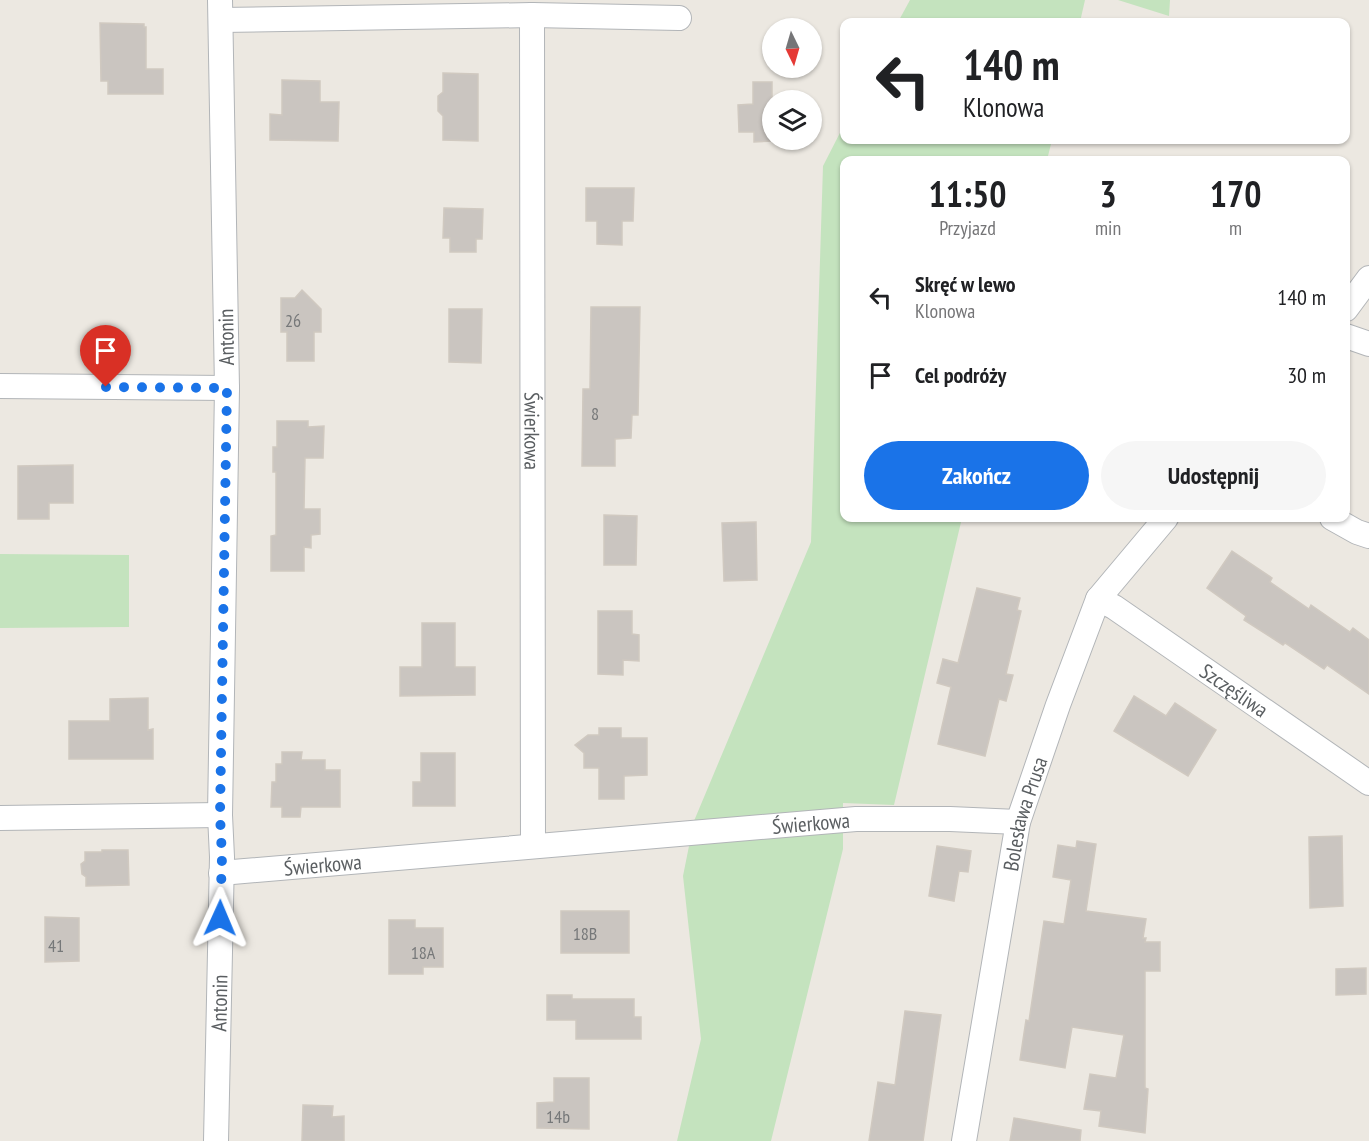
<!DOCTYPE html>
<html lang="pl">
<head>
<meta charset="utf-8">
<style>
	:root { --surface:#fff; --page:#f6f6f6; --text:#202124; --muted:#757577; --accent:#1a73e8 }
	body { margin:0; font-family:"PT Sans Narrow",sans-serif; background:var(--page); color:var(--text); height:100vh; display:flex; flex-direction:column; font-size:22px; white-space:nowrap }
	* { box-sizing:border-box; margin:0 }
	p { font-size:20px; color:var(--muted) }
	.icon { flex:none; width:33px; height:33px; fill:none; stroke:currentColor; stroke-width:2; stroke-linecap:round; stroke-linejoin:round }
	.map { position:relative; flex:1; overflow:hidden }
	.side { position:absolute; left:840px; top:156px; width:510px; height:366px; display:flex; flex-direction:column; background:var(--surface); border-radius:12px; box-shadow:0 2px 4px #0004 }
	.side>* { flex:none }
	.banner { position:absolute; left:840px; top:18px; width:510px; height:126px; border-radius:12px; box-shadow:0 2px 4px #0004; background:#fff; color:var(--text); overflow:hidden }
	.needle { width:39px; rotate:175deg }
	.buttons { position:absolute; left:762px; top:18px; display:grid; gap:12px }
	.buttons a { display:grid; place-items:center; width:60px; height:60px; border-radius:50%; background:var(--surface); box-shadow:0 2px 4px #0004; font-size:30px }
	.pin { position:absolute; display:grid; place-items:center; width:51px; height:51px; color:#fff; margin:-62px -26px; border-radius:50% 50% 50% 0; rotate:-45deg; box-shadow:0 0 6px #0007 }
	.pin .icon { rotate:45deg }
	.me { position:absolute; width:66px; margin:-33px; rotate:1deg; stroke-linejoin:round; filter:drop-shadow(0 0 4px #0008) }
	.turn { display:flex; align-items:center; gap:21px; height:126px; padding:0 24px; font-size:27px }
	.turn .icon { width:78px; height:78px; stroke-width:2.5 }
	.turn b { display:block; font-size:42px; line-height:51px }
	.eta { display:flex; justify-content:space-evenly; align-items:center; height:102px; text-align:center }
	.eta b { font-size:36px; font-weight:700; line-height:42px }
	.button { display:flex; gap:12px; margin-top:auto; padding:12px 24px }
	.button a { flex:1; height:69px; border-radius:36px; background:var(--accent); color:#fff; font-size:24px; font-weight:700; line-height:69px; text-align:center }
	.button a+a { background:var(--page); color:var(--text) }
	ul { padding:0; list-style:none }
	li { display:flex; align-items:center; gap:18px; height:78px; padding:0 24px }
	li div { flex:1 }
	li b { display:block; font-size:22px }
	li em { font-style:normal }
	.map>svg:first-child { display:block }
</style>
</head>
<body>
<div class="map">
<svg width="1369" height="1141" viewBox="0 0 1369 1141">
	<rect width="100%" height="100%" fill="#ece8e1"/>
	<g fill="#c4e3be">
		<path d="M910,0H1085L1080,22H898Z"/>
		<path d="M1118,0H1170L1169,16Z"/>
		<path d="M844,125V140H1052L1047,160H844V518H962L894,805L843,803V849L771,1141H677L701,1039L683,876L694,821L811,542L823,166Z"/>
		<path d="M0,554L129,555V627L0,628Z"/>
	</g>
	<g fill="#cac5c0" stroke="#d0c9c0" stroke-width="1.5">
		<path d="M100,23L144,24V27H146V69H163V94H108V81H101Z"/>
		<path d="M443,73L478,74V141L443,140V116L438,111V96L443,92Z"/>
		<path d="M282,80L320,81V102H339L338,141L270,140V114L282,115Z"/>
		<path d="M753,82H772V141L754,142V132H739L738,105L753,104Z"/>
		<path d="M586,188H634L633,221H622V245L597,244V221H586Z"/>
		<path d="M444,208L483,209L482,239H476V252H450V238H443Z"/>
		<path d="M302,290L321,309V332H314V361H287V332H281V298H295Z"/>
		<path d="M591,307H640L638,415H632L631,438L615,439V466H582L583,389H590Z"/>
		<path d="M449,309H482L481,363L449,362Z"/>
		<path d="M277,421H308V427L324,426L323,458H305L304,509H320V534L311,535V548L304,547V571H271V536L276,535V472H273V447H277Z"/>
		<path d="M73,465V503H49V519H18V466Z"/>
		<path d="M604,515L637,516L636,565H604Z"/>
		<path d="M756,522L757,580L724,581L722,523Z"/>
		<path d="M1232,551L1272,578L1270,582L1309,609L1311,605L1350,632L1353,628L1369,640V694L1327,665L1324,669L1285,643L1283,645L1244,620L1246,616L1207,588Z"/>
		<path d="M977,588L1020,598L1017,610L1021,611L1006,674L1013,675L1006,701L999,699L985,756L938,744L951,687L937,683L943,659L958,663Z"/>
		<path d="M598,611H632V634L639,635V661L623,660V675L598,674Z"/>
		<path d="M422,623H455V667H475V695L400,696V667H422Z"/>
		<path d="M1134,696L1166,716L1175,703L1216,730L1188,776L1114,731Z"/>
		<path d="M148,698V730L153,729V759H69V721H110V699Z"/>
		<path d="M599,728H621V738H647V775L624,776V799H599V768H584V753L575,745L588,735H599Z"/>
		<path d="M282,752H302L301,760H325V770H340V807H301L300,817H282V807H271L272,782H276V764H282Z"/>
		<path d="M421,753H455V806H413V782H421Z"/>
		<path d="M1342,836L1343,906L1310,908L1309,837Z"/>
		<path d="M1077,841L1096,844L1086,911L1146,919L1143,938H1146L1145,942H1160V971H1145V1088L1148,1089L1145,1133L1099,1126L1101,1111L1084,1109L1090,1074L1116,1078L1124,1035L1072,1027L1065,1068L1020,1060L1026,1020L1029,1021L1044,921L1064,924L1071,880L1053,877L1058,845L1076,848Z"/>
		<path d="M937,846L971,851L968,872L959,871L954,901L929,896Z"/>
		<path d="M102,850H128L129,885L86,886V877L82,874L81,864L85,861V852H102Z"/>
		<rect x="561" y="911" width="68" height="42"/>
		<path d="M45,917L79,918V961L45,962Z"/>
		<path d="M389,920H415V928H443V967H423V974H389Z"/>
		<path d="M1366,968V994L1336,995V969Z"/>
		<path d="M547,995H572V999H634V1017H641V1039H576V1020H547Z"/>
		<path d="M905,1011L941,1015L923,1141H869L878,1082L895,1085Z"/>
		<path d="M554,1078H589V1129L537,1128V1103L554,1102Z"/>
		<path d="M303,1105L333,1106L332,1117L344,1116V1141H302Z"/>
		<path d="M1014,1118L1081,1130L1080,1141H1010Z"/>
	</g>
	<g fill="none" stroke-linecap="round" stroke-linejoin="round">
		<defs>
			<g id="street">
				<path id="s1" d="M532,15L533,846"/>
				<path d="M221,20L532,15L679,18"/>
				<path d="M1346,309L1369,278"/>
				<path d="M1346,336L1369,344"/>
				<path d="M0,386L227,388"/>
				<path d="M1332,518L1357,532L1369,536"/>
				<path id="s2" d="M1098,599L1114,607L1369,783"/>
				<path d="M0,818L220,815"/>
				<path id="s3" d="M221,873L856,819H950L1018,822"/>
				<path id="s4" d="M216,1141L222,857L220,815L227,388L220,0"/>
				<path id="s5" d="M964,1141L1018,822L1058,705L1098,599L1166,518"/>
			</g>
		</defs>
		<use href="#street" stroke="#b2b5b8" stroke-width="26"/>
		<use href="#street" stroke="#fff" stroke-width="24"/>
	</g>
	<g fill="none" stroke-linecap="round" stroke-linejoin="round">
		<path stroke="#1a73e8" stroke-width="10" stroke-dasharray="0 18" d="M106,387L227,388L220,815L222,857L220,918"/>
	</g>
	<g text-anchor="middle" dominant-baseline="central" stroke-width="6" stroke-linejoin="round" paint-order="stroke">
		<g font-size="18" fill="#767879">
			<text x="293" y="320">26</text>
			<text x="595" y="413">8</text>
			<text x="585" y="933">18B</text>
			<text x="56" y="945">41</text>
			<text x="423" y="952">18A</text>
			<text x="558" y="1116">14b</text>
		</g>
		<g font-size="21" fill="#5a5e61" stroke="#fff">
			<text transform="translate(226 337) rotate(-91)">Antonin</text>
			<text stroke="none"><textPath href="#s1" startOffset="416">Świerkowa</textPath></text>
			<text stroke="none"><textPath href="#s2" startOffset="164">Szczęśliwa</textPath></text>
			<text stroke="none"><textPath href="#s5" startOffset="333">Bolesława Prusa</textPath></text>
			<text stroke="none"><textPath href="#s3" startOffset="592">Świerkowa</textPath></text>
			<text stroke="none"><textPath href="#s3" startOffset="102">Świerkowa</textPath></text>
			<text stroke="none"><textPath href="#s4" startOffset="138">Antonin</textPath></text>
		</g>
	</g>
</svg>
<div class="buttons">
<a><svg class="needle" viewBox="-14 -14 28 28"><path d="M0-13l5 13h-10z" fill="#e53935"/><path d="M0 13l5-13h-10z" fill="#757577"/></svg></a>
<a><svg class="icon" aria-label="layers" viewBox="0 0 24 24"><path d="M12 4l9 5-9 5-9-5zM3 14l9 5 9-5"/></svg></a>
</div>
<div class="pin" style="left:106px;top:387px;background:#d93025"><svg class="icon" aria-label="arrive" viewBox="0 0 24 24"><path d="M6 21V4h12l-3 4 3 4H6"/></svg></div>
<svg class="me" style="left:220px;top:918px" viewBox="-20 -20 40 40"><path d="M0-17L14 15 0 8-14 15z" fill="#1a73e8" stroke="#fff" stroke-width="4"/></svg>
<div class="banner">
<div class="turn"><svg class="icon" aria-label="left" viewBox="0 0 24 24"><path d="M17 20v-9H6M10 6l-5 5 5 5"/></svg><div><b>140 m</b>Klonowa</div></div>
</div>
<section class="side">
<div class="eta">
<div><b>11:50</b><p>Przyjazd</p></div>
<div><b>3</b><p>min</p></div>
<div><b>170</b><p>m</p></div>
</div>
<ul>
<li><svg class="icon" aria-label="left" viewBox="0 0 24 24"><path d="M17 20v-9H6M10 6l-5 5 5 5"/></svg><div><b>Skręć w lewo</b><p>Klonowa</p></div><em>140 m</em></li>
<li><svg class="icon" aria-label="arrive" viewBox="0 0 24 24"><path d="M6 21V4h12l-3 4 3 4H6"/></svg><div><b>Cel podróży</b></div><em>30 m</em></li>
</ul>
<div class="button"><a>Zakończ</a><a>Udostępnij</a></div>
</section>
</div>
</body>
</html>
